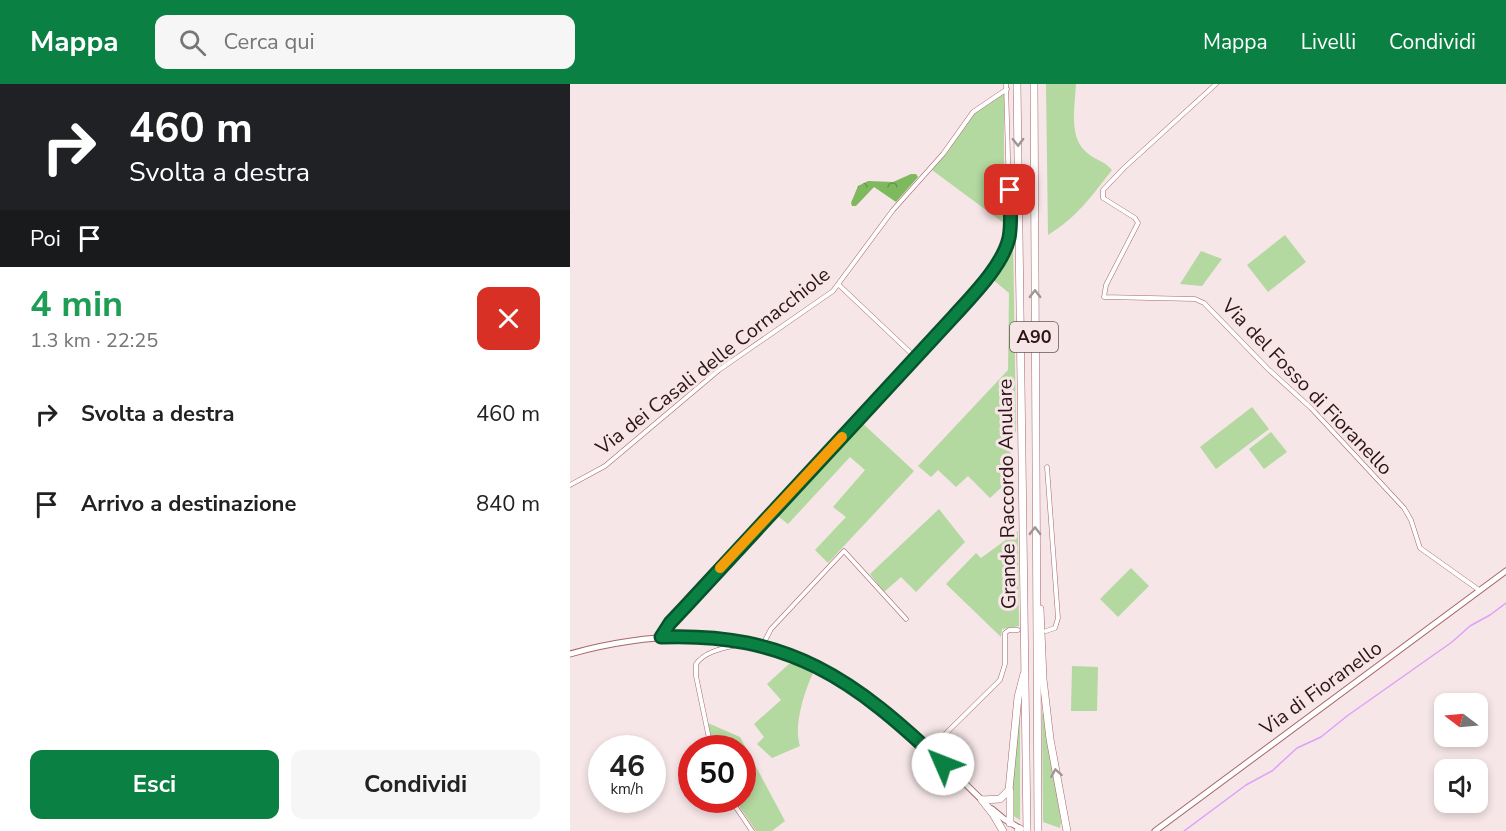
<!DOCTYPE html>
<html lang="it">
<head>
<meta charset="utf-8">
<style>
	:root { --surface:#fff; --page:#f6f6f6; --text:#222; --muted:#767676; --accent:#0b8043 }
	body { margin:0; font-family:"Nunito Sans",sans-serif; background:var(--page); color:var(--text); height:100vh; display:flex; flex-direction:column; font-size:22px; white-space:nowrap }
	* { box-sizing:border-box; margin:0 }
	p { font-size:20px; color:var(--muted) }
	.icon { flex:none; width:33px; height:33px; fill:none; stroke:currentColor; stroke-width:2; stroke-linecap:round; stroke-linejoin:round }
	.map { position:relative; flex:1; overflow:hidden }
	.details { display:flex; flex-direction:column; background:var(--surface); width:570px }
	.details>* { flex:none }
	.hud { background:#202124; color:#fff; overflow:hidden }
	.needle { width:39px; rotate:286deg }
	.controls { position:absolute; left:864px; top:609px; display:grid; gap:12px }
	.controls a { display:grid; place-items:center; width:54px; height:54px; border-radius:12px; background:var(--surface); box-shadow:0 3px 9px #0003; font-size:30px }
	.speed { position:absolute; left:18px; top:651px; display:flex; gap:12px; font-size:30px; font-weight:700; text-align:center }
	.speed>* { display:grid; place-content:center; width:78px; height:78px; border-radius:50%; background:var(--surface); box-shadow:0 3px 9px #0003; line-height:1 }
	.speed small { font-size:15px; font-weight:400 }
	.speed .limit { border:9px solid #d22; background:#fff; color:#111 }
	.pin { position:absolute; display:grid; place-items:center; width:51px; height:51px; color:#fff; margin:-26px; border-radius:12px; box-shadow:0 3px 9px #0006 }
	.me { position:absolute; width:66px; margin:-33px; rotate:314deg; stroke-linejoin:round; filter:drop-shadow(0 0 4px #0008) }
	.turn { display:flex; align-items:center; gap:21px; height:126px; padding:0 30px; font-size:27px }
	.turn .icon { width:78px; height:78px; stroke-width:2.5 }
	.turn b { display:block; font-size:42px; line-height:51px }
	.then { display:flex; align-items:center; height:57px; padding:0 30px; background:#0003; gap:12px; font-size:22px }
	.round { display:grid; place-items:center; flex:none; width:63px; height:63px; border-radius:12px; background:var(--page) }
	.head { display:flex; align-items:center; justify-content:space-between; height:102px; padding:0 30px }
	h1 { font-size:36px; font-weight:700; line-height:45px; color:#1e9e55 }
	.button { display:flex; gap:12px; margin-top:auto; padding:12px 30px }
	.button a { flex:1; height:69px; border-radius:12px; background:var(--accent); color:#fff; font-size:24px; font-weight:700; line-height:69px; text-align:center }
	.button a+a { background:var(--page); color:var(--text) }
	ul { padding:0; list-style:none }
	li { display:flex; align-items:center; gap:18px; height:90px; padding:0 30px }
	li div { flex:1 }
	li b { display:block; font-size:22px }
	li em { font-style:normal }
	header { display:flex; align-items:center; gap:36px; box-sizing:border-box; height:84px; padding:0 30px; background:var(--accent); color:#fff }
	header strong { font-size:28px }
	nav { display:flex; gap:33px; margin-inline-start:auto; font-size:21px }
	.search { width:420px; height:54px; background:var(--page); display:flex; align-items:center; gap:15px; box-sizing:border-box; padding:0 21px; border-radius:12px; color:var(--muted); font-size:22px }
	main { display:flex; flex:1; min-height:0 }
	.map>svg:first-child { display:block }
</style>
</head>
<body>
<header>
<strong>Mappa</strong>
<div class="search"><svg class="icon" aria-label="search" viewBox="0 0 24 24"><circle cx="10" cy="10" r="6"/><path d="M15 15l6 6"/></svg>Cerca qui</div>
<nav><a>Mappa</a><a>Livelli</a><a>Condividi</a></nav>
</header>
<main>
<section class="details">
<div class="hud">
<div class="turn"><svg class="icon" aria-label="right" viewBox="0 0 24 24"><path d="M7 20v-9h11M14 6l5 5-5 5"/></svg><div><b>460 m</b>Svolta a destra</div></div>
<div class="then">Poi<svg class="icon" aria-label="arrive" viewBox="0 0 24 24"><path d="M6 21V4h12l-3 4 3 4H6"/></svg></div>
</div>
<div class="head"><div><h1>4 min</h1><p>1.3 km · 22:25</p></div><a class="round" style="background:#d93025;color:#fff"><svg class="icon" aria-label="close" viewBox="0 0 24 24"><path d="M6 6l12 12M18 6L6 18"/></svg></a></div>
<ul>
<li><svg class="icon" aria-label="right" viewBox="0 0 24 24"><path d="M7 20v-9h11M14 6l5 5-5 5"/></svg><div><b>Svolta a destra</b></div><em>460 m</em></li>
<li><svg class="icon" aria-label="arrive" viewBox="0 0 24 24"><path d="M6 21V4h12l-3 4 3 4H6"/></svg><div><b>Arrivo a destinazione</b></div><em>840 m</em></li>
</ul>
<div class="button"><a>Esci</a><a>Condividi</a></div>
</section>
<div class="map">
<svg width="936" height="747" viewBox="0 0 936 747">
	<defs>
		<pattern id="forest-crowns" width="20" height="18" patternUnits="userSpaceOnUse" patternTransform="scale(1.5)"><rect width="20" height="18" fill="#7eb95e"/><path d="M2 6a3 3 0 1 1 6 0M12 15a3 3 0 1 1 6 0" fill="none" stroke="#68954d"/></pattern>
	</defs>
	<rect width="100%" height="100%" fill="#f6e6e7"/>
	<g fill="#b3d8a0">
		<path d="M476,0H506C505,21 499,50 514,66C522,75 535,77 542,86C521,113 507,133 478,151Z"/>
		<path d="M434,9V81L428,82L427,121H436L435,140L362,86L375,71L405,28Z"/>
		<path d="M715,151L736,178L698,208L677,181Z"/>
		<path d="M443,153L446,348L439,355L442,385L430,397L434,401L420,414L398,392L386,403L368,386L361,393L348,382L438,286L439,209L421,194L438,168Z"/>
		<path d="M631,167L652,175L632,202L610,200Z"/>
		<path d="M682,323L699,345L646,385L630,363Z"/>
		<path d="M290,337L344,387L258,479L245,466L276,433L263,423L295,386L280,373L218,440L205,430Z"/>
		<path d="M701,348L717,368L694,385L679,365Z"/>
		<path d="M369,425L395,458L346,508L331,493L314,508L300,490Z"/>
		<path d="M448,447L449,542L432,545L431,553L376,500L406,469L411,474Z"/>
		<path d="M561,484L579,502L548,533L530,515Z"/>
		<path d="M231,578L245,585C235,605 223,641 230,662L202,674L187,660L194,653L184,640L211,616L197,600L219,580Z"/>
		<path d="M502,582L528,583L527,627H501Z"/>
		<path d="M450,625V736L442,731V702Z"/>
		<path d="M472,629H474L491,738L490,744L473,738Z"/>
		<path d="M138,639L170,653L215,737L202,747H186L165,716H172V664H144Z"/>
	</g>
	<path fill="url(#forest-crowns)" d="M341,90H346L348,93L326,118L304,103L286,122H282L281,119L288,102L298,97L323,98Z"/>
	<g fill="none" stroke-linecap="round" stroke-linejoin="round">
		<path stroke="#dea0f8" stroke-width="1.5" d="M614,747L676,701L702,687L727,664L751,653L777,632L882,558L900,542L920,531L936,519"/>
		<defs>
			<g id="street">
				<path d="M646,0L554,84L533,106V114L565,134L568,139L536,201L534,213L625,215L634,219L698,285L741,324L834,424L841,436L850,464L909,506"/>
				<path d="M269,201L345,273"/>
				<path d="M0,401L35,382L149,286L263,207L323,126L373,70L403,28L437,5"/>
				<path d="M476,547L485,544L488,534L477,383"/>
				<path d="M91,553L100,539C173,458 248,379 322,299C355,263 433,191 440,145L436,0"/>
				<path d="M192,562L201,545L274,467L336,535"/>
				<path d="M141,664L126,592V580C136,566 156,564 172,560"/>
				<path d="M359,666L430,596L435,580V549L439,546H448"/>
				<path d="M161,716L182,747"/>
			</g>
			<g id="secondary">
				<path d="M0,570C108,540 209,547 301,615C341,645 377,682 413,717"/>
				<path d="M422,725L434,735L451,745"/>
				<path d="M585,747L936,487"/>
			</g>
			<g id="highway">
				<path d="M447,0L457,747"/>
				<path d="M464,0L468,747"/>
				<path d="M470,525L473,595L480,655L497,747"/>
				<path d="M412,716L430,715L439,706L448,613L454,590"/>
				<path d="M412,716L423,730L433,747"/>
				<path d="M440,739V707"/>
				<path d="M448,747L450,745"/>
			</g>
		</defs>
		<use href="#street" stroke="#a8666b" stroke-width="5"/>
		<use href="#secondary" stroke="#a8666b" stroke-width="7"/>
		<use href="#highway" stroke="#a8666b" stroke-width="8"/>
		<use href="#street" stroke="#fff" stroke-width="4"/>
		<use href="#secondary" stroke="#fff" stroke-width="5"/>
		<use href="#highway" stroke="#fff" stroke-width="7"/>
	</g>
	<defs><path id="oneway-chevron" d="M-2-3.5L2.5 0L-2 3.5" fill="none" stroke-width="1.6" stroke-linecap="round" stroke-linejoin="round" transform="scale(1.5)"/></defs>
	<g stroke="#a19596">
		<use href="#oneway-chevron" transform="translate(448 58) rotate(89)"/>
		<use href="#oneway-chevron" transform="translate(465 210) rotate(-90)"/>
		<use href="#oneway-chevron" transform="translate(465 447) rotate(-90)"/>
		<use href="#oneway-chevron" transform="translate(486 689) rotate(-100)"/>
	</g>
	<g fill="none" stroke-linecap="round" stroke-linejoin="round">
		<defs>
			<path id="route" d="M373,680C285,596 219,548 91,553L100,539L116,522L384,232C402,212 433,181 439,154C442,139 440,122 440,106"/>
		</defs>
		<use href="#route" stroke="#07532c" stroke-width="15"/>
		<use href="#route" stroke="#0b8043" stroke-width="10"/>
		<path stroke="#f59e0b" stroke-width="10" d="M150,484L272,353"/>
	</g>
	<g text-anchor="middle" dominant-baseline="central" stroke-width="6" stroke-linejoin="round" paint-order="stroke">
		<rect fill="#f6e6e7" stroke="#6a5355" stroke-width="1.5" x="440" y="238" width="48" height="30" rx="4.5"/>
		<g font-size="18" font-weight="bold" fill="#2e1416">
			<text x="464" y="253">A90</text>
		</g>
		<g font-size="20" fill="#2e1416" stroke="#f6e6e7">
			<text transform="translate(143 277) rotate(-38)">Via dei Casali delle Cornacchiole</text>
			<text transform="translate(737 303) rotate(46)">Via del Fosso di Fioranello</text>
			<text transform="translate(437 410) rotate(-91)">Grande Raccordo Anulare</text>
			<text transform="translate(751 604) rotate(-36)">Via di Fioranello</text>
		</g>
	</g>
</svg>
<div class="controls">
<a><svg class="needle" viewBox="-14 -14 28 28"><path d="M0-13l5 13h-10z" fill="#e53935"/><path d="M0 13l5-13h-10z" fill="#767676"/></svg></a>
<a><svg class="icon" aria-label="sound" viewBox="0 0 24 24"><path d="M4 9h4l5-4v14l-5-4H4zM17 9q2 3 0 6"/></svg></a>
</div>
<div class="speed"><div>46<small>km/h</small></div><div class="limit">50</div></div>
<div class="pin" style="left:440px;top:106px;background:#d93025"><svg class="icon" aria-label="arrive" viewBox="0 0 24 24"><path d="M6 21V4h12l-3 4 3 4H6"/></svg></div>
<svg class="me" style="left:373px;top:680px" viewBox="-20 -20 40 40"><circle r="19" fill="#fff"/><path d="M0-13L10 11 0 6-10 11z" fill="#0b8043"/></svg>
</div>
</main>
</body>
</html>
